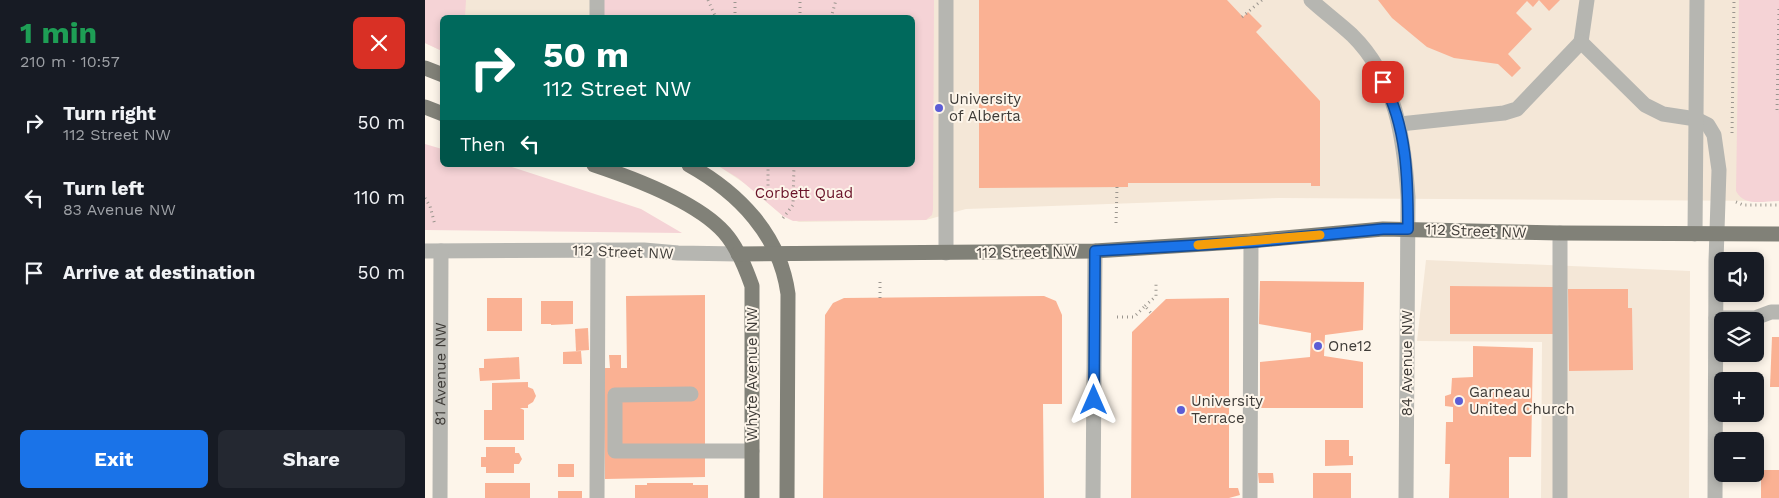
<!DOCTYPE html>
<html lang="en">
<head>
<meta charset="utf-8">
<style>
	:root { --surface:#171b24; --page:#242831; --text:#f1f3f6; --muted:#9ea1a6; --accent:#1a73e8 }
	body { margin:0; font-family:"Work Sans",sans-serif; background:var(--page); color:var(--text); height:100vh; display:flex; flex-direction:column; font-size:19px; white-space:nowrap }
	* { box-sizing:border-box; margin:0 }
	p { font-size:16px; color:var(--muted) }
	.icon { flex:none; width:28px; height:28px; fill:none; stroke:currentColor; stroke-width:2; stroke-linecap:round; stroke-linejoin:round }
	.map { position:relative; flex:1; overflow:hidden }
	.drawer { display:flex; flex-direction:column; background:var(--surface); width:425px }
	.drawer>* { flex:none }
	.guide { position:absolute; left:15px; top:15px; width:475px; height:152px; border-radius:8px; box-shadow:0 2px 8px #0003; background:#00695c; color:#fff; overflow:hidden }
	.buttons { position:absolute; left:1289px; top:252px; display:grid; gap:10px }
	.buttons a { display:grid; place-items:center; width:50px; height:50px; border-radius:8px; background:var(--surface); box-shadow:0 2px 8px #0003; font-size:25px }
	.pin { position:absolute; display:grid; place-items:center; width:42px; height:42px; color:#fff; margin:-21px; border-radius:10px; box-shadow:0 2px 8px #0006 }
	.me { position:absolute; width:55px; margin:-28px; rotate:0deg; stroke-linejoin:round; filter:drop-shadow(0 0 4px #0008) }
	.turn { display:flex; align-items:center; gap:18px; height:105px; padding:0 20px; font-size:22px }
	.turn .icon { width:65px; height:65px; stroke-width:2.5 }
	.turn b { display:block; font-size:35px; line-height:42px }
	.then { display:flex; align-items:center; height:48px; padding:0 20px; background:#0003; gap:10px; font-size:19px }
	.round { display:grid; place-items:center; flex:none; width:52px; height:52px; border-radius:8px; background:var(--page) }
	.overview { display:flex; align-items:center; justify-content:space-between; height:85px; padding:0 20px }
	h1 { font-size:30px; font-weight:700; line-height:38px; color:#1e9e55 }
	.button { display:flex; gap:10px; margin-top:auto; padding:10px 20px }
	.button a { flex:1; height:58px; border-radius:8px; background:var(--accent); color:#fff; font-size:20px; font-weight:700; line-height:58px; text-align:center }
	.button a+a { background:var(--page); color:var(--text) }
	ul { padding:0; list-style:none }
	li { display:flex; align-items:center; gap:15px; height:75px; padding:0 20px }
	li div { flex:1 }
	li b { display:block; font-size:19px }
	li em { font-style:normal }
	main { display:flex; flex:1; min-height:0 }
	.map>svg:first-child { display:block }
</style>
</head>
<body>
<main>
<section class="drawer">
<div class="overview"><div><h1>1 min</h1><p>210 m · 10:57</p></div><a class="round" style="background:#d93025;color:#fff"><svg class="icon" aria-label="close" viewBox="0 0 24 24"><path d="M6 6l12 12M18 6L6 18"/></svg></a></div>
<ul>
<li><svg class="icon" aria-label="right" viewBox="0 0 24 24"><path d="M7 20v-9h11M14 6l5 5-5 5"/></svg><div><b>Turn right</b><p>112 Street NW</p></div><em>50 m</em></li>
<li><svg class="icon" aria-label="left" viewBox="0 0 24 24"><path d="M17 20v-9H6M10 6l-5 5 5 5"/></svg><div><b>Turn left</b><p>83 Avenue NW</p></div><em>110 m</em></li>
<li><svg class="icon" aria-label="arrive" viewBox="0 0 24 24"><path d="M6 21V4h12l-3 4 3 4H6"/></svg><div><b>Arrive at destination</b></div><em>50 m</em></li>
</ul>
<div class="button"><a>Exit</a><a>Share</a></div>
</section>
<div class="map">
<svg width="1354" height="498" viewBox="0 0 1354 498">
	<rect width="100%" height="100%" fill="#fdf5ea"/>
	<g fill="#f4e7d7">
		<path d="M0,0H1354V201L854,198L541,209L501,220L374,222L358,216L325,187L292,165H488V18H18L17,51L0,43Z"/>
		<path d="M1001,260L1265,271L1264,498H1116L1117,342L992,341Z"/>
	</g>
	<g fill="#f5d3d6">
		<path d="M0,0H41L40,17L18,18L17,51L0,43Z"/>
		<path d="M178,0H509L508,210L507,215L501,220L368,221L358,216L313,178L292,165H488V18L179,17Z"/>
		<path d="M1314,0H1354V201C1338,201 1319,207 1311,191Z"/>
		<path d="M0,144L17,149L18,165H81L216,209L257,233L0,230Z"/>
	</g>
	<g fill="#fab193">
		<path d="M554,0H802L818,17L823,12L837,26L831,32L895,101V186H886V183H703V187L554,188Z"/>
		<path d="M953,0H1135L1124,11L1114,0L1108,7L1102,1L1091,13L1107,29L1083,54L1096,68L1087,77L1073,64L1029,58L1002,47L967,18Z"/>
		<path d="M835,281L939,282L938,330L900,335L899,356L938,362V408H835V362L885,357L886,333L834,324Z"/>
		<path d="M1025,286L1128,287V334H1025Z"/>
		<path d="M1143,289H1203V308H1207L1208,370L1144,371Z"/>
		<path d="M280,295V477L180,479L178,368H185L184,355H196V368H202L201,296Z"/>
		<path d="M619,296L631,301L637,315V404H618L619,498H398L400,315L408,303L419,298Z"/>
		<rect x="62" y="298" width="35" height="33"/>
		<path d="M804,298V488H813L815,495L804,498H706L707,332L741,299Z"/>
		<path d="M116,301H148V324L126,325V324H116Z"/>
		<path d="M163,328L164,350L151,351L150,329Z"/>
		<path d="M1347,337H1354V387H1345Z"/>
		<path d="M1048,346L1108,348L1106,457H1084V498H1024L1025,464H1020L1021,422H1028V407L1020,406V396L1026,394L1027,378L1048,377Z"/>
		<path d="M156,351L157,364H138V352Z"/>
		<path d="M94,357L95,379L55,381L54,368H59V359Z"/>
		<path d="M103,382V387L108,389L111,396L108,402L103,405V408H95L99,410V440H59V410H67V383Z"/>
		<path d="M900,440H924V456H928V465L900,466Z"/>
		<path d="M61,447H90V453H94L97,459L94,464H89V473H61V467H56V457H61Z"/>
		<rect x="133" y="464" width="16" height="13"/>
		<rect x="1336" y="470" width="18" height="28"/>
		<path d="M833,473H848L849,483H834Z"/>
		<rect x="888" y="473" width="38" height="25"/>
		<rect x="60" y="483" width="45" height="15"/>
		<path d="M222,483H268V485H283V498H210V485H222Z"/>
		<rect x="133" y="491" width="24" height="7"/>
	</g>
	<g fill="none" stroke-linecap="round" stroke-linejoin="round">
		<g stroke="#9b968f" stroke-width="3" stroke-dasharray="1 4" stroke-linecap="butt">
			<path d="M283,0L291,18"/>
			<path d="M1354,9L1352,112H1354"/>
			<path d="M817,17L837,0"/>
			<path d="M310,18V0"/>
			<path d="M375,18V0"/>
			<path d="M406,18L411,0"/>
			<path d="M1307,133L1309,0"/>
			<path d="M0,198L5,206L10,225"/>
			<path d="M340,200L343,191V165"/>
			<path d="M1311,202L1318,205H1354"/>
			<path d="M358,218L368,205L369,165"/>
			<path d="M691,223L692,187"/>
			<path d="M455,298V282"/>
			<path d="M720,306L731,296V281"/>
			<path d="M692,317H709L720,306L726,313"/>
		</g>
		<g stroke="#b6b6b1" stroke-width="15">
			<path d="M521,0V253"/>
			<path d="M886,0C899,12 914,23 927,35C971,78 979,139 983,197L981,498"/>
			<path d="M172,18V0"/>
			<path d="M1156,42L1162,0"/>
			<path d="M975,124L1079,113L1092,109L1156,42L1220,105L1238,114L1271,119L1283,125L1289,135L1294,170L1291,261L1290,498"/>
			<path d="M1270,234L1272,0"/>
			<path d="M0,251L219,250L253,253L313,254"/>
			<path d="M1291,318H1330L1346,312H1354"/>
			<path d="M266,394L190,395V451H327"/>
			<path id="s1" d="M15,498L16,251"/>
			<path d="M172,498L173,250"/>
			<path d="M668,498L670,251"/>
			<path d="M825,498L826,241"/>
			<path d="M1135,498V233"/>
		</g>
		<g stroke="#818178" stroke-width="15">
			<path d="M0,68L18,75"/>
			<path d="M0,107L18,114"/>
			<path d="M169,165C208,178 278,204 303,237C314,251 321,269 327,286V498"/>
			<path d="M264,165C314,193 355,235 363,294L362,498"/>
			<path d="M313,254L670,251L826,241L958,229L1135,233L1354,234"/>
		</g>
	</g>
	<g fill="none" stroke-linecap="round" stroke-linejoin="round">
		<defs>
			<path id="route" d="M669,400L670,251L826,242L958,229H983C983,178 982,127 958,82"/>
		</defs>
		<use href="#route" stroke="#114b97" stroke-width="12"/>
		<use href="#route" stroke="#1a73e8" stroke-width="9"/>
		<path stroke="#f59e0b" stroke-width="9" d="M773,245L895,235"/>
	</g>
	<g fill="#5c5dd5" stroke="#fdf5ea" stroke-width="2">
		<circle cx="514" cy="108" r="5"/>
		<circle cx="893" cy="346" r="5"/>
		<circle cx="1034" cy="401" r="5"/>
		<circle cx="756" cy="410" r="5"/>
	</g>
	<g text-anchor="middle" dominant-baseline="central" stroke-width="4" stroke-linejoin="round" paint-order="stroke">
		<g font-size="15" fill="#3e3b37" stroke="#fdf5ea" text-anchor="start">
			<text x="524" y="99">University<tspan x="524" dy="17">of Alberta</tspan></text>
			<text x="903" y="346">One12</text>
			<text x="1044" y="392">Garneau<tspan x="1044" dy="17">United Church</tspan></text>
			<text x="766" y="401">University<tspan x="766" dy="17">Terrace</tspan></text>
		</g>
		<g font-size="15" fill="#691228" stroke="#fdf5ea">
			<text x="379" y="193">Corbett Quad</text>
		</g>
		<g font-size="15" fill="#3e3b37" stroke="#fdf5ea">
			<text transform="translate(1051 231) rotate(2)">112 Street NW</text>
			<text transform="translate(198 252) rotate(2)">112 Street NW</text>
			<text transform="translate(602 252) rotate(-1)">112 Street NW</text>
			<text transform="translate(982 363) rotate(-90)">84 Avenue NW</text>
			<text transform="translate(327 374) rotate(-90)">Whyte Avenue NW</text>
			<text stroke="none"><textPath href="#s1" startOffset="124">81 Avenue NW</textPath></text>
		</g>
	</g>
</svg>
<div class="buttons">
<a><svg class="icon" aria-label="sound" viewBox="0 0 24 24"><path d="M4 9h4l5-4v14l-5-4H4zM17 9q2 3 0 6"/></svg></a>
<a><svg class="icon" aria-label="layers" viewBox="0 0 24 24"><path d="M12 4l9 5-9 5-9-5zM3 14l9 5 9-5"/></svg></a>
<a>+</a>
<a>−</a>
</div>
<div class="pin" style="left:958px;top:82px;background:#d93025"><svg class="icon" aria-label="arrive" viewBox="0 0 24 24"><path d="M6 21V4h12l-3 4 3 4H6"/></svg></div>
<svg class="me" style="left:669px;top:400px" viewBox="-20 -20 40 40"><path d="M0-17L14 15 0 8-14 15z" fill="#1a73e8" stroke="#fff" stroke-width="4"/></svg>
<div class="guide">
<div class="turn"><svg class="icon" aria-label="right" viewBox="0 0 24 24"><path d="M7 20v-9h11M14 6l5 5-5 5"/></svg><div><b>50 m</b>112 Street NW</div></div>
<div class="then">Then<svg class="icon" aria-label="left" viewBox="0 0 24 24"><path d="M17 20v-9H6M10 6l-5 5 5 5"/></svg></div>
</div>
</div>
</main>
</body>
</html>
